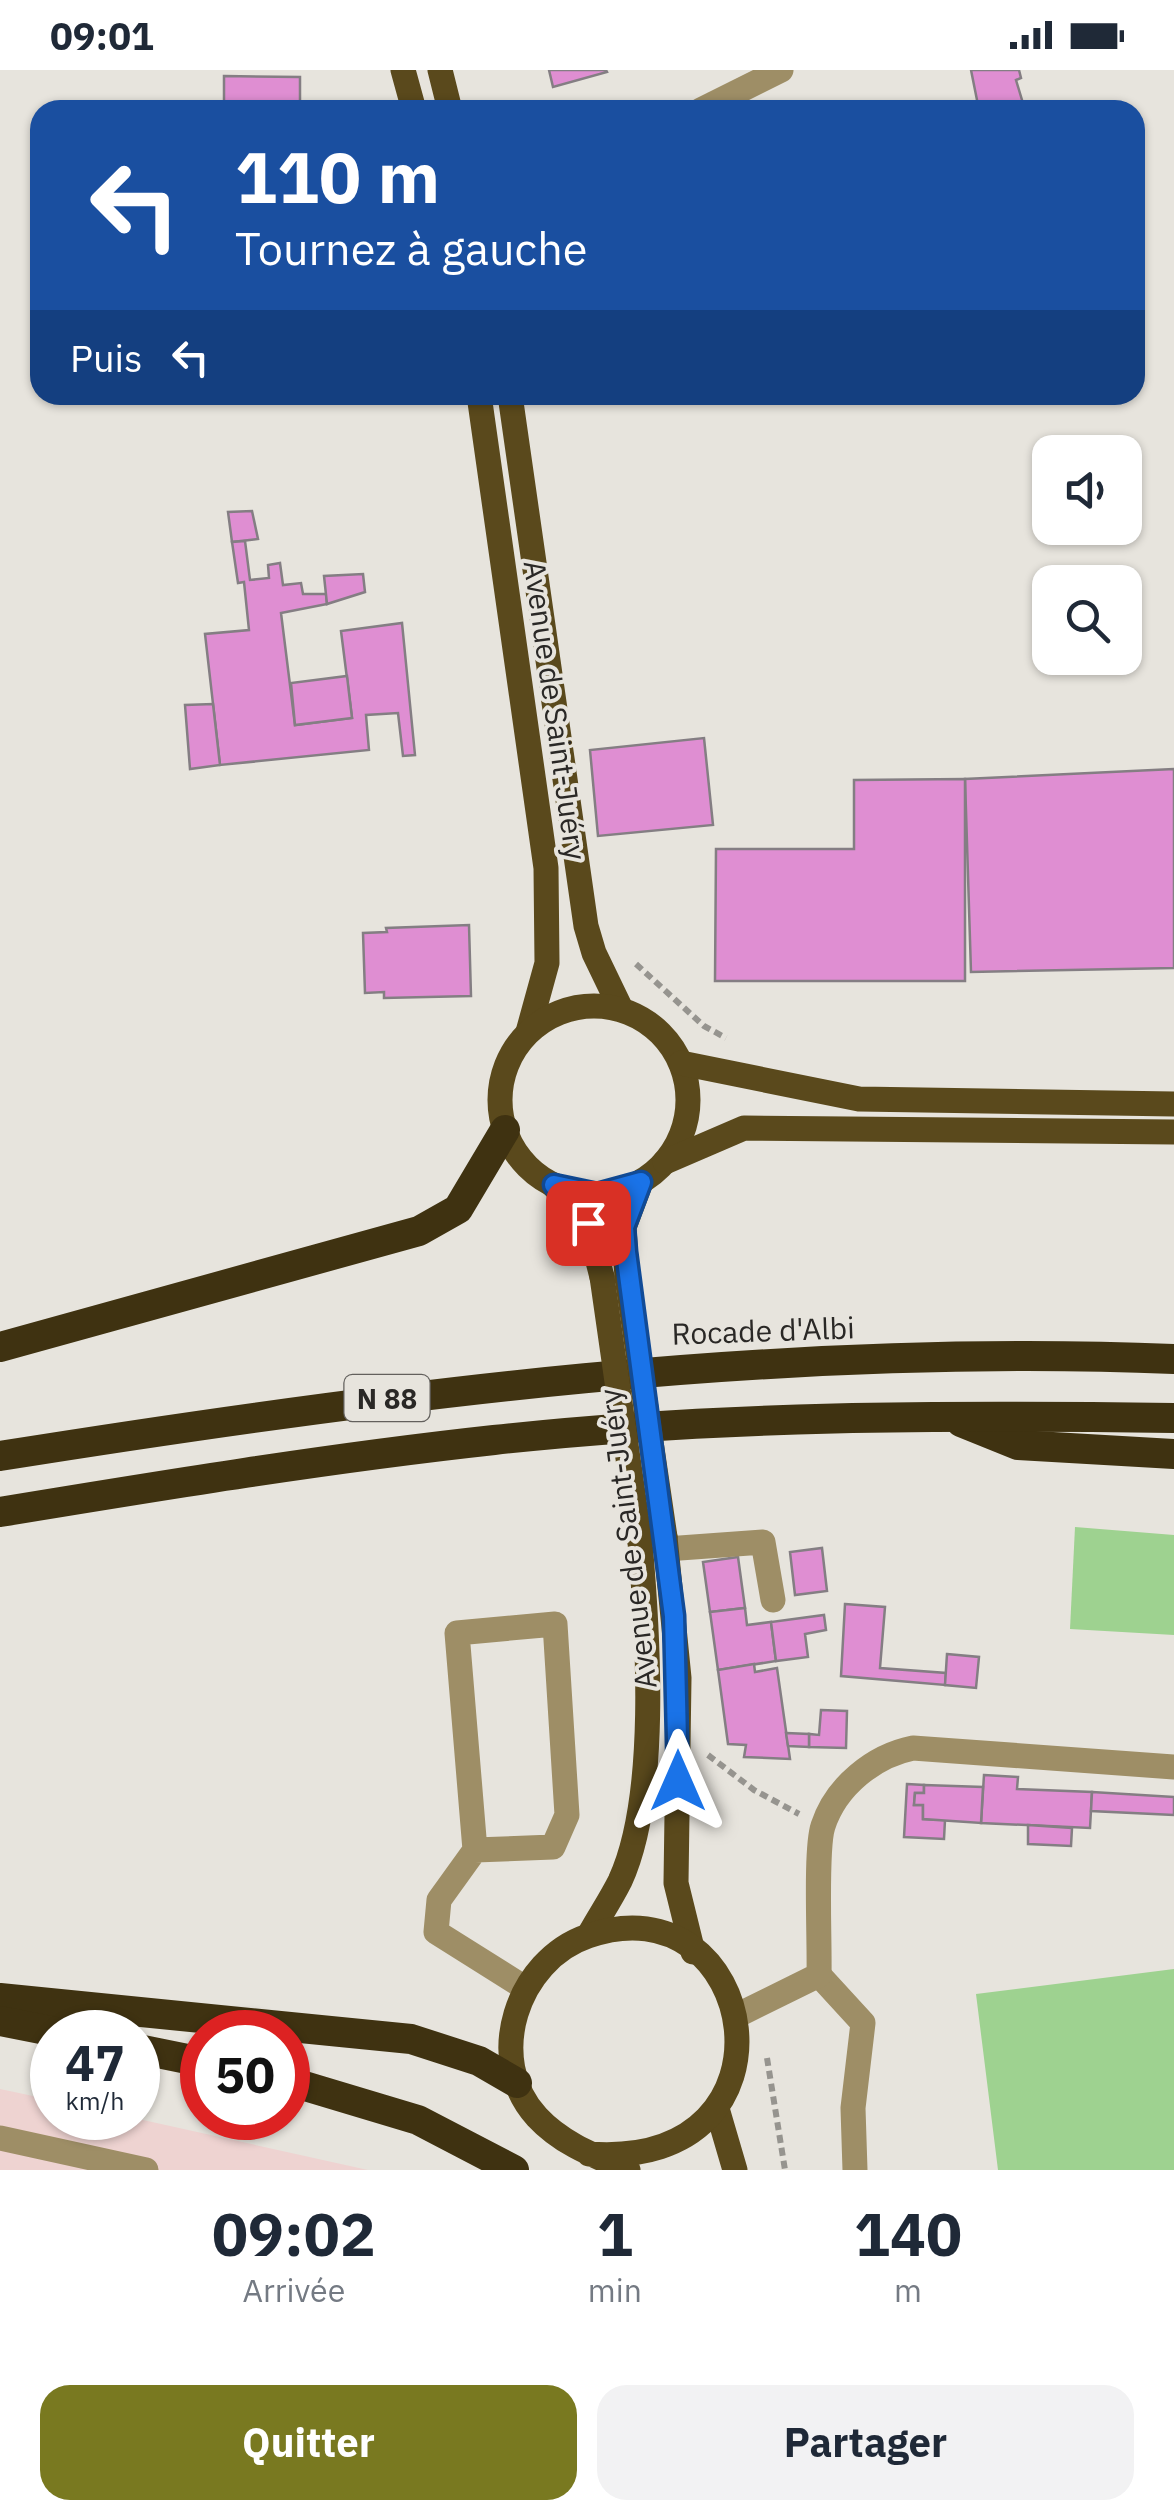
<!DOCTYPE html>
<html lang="fr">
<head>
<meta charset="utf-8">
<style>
	:root { --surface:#fff; --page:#f2f2f3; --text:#1f2937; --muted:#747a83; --accent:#797920 }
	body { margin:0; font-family:"IBM Plex Sans",sans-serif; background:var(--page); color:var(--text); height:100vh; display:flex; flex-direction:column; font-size:38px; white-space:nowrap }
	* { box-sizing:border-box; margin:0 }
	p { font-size:32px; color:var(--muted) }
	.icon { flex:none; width:55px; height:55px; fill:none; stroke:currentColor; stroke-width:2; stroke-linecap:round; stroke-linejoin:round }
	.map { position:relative; height:2100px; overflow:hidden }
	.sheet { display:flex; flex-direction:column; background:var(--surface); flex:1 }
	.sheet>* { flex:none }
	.hud { position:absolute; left:30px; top:30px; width:1115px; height:305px; border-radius:30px; box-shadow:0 2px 8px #0004; background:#1a4fa0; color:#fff; overflow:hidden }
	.buttons { position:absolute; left:1032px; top:365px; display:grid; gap:20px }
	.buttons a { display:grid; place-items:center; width:110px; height:110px; border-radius:20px; background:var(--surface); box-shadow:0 2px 8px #0004; font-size:50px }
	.speed { position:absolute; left:30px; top:1940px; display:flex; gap:20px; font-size:50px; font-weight:700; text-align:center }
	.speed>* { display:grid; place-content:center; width:130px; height:130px; border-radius:50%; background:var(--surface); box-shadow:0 2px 8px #0004; line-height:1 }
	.speed small { font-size:25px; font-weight:400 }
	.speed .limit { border:15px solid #d22; background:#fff; color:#111 }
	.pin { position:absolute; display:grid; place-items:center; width:85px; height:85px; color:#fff; margin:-42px; border-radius:20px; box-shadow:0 5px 15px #0006 }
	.me { position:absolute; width:110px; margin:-55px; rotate:0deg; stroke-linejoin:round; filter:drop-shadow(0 0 8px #0008) }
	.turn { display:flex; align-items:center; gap:35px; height:210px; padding:0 40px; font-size:45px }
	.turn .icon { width:130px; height:130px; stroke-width:2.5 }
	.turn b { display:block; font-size:70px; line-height:85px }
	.then { display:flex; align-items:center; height:95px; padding:0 40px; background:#0003; gap:20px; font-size:38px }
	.eta { display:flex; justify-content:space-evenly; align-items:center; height:170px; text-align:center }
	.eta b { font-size:60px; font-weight:700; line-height:70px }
	.action { display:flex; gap:20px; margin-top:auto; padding:20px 40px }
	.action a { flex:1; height:115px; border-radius:30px; background:var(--accent); color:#fff; font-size:40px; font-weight:700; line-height:115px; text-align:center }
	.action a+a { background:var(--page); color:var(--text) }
	.status { display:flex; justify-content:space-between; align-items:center; height:70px; padding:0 50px; background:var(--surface); direction:ltr }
	.status svg { height:28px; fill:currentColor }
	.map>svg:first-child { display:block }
</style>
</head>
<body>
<div class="status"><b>09:01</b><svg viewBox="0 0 49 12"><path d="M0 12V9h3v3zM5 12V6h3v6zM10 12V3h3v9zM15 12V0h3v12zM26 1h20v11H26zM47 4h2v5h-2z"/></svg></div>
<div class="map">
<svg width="1174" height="2100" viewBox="0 0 1174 2100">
	<rect width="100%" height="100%" fill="#e7e4dd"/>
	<path fill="#eed3d1" d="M0,2019L52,2030V2048H134L368,2100H0Z"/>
	<g fill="#9ed290">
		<path d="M1075,1457L1174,1465V1565L1070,1559Z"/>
		<path d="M1174,1899V2100H998L976,1924Z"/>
	</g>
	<g fill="#df8ed2" stroke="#847e83" stroke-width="2.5">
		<path d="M549,0H606L607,2L553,17Z"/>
		<path d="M971,0H1019L1021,8L1016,10L1025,40H979Z"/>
		<path d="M224,6L300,7V40H224Z"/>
		<path d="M252,441L258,469L232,472L228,442Z"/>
		<path d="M245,471L250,510L269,508L268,495L280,493L283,515L301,513L303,524H326L327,534L281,543L295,655L352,648L341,561L402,553L415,685L403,686L398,643L366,645L369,680L220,695L205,564L249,560L244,512L238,513L232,472Z"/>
		<path d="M363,504L365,522L327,534L324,506Z"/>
		<path d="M347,606L352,648L295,655L291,613Z"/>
		<path d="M213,634L220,695L190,699L185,635Z"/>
		<path d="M704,668L713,755L598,766L590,680Z"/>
		<path d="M1174,699V898L971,902L965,709Z"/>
		<path d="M965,709V911H715L716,779H854V710Z"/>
		<path d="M469,855L471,926L384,928V922L365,923L363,863L387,862L386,858Z"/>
		<path d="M822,1478L827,1521L795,1525L790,1482Z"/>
		<path d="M738,1487L745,1538L710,1542L703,1492Z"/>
		<path d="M845,1534L885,1537L880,1598L946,1603L945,1615L841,1606Z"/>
		<path d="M745,1538L747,1555L771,1552L776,1591L718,1600L710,1542Z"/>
		<path d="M824,1545L826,1560L805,1564L808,1587L776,1591L771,1552Z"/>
		<path d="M947,1584L979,1587L976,1618L945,1615Z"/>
		<path d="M754,1594L755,1602L777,1598L790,1689L744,1687L746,1675L728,1674L718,1600Z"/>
		<path d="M821,1640L847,1641L846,1678L809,1677V1664L819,1665Z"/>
		<path d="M786,1663L809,1664V1677L788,1676Z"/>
		<path d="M984,1705L1018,1707L1017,1719L1092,1722L1090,1758L981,1753Z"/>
		<path d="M907,1714L924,1715V1723H915L914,1735H923V1749L945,1750L944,1769L904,1767Z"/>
		<path d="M924,1715L983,1717L981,1753L923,1749V1735H914L915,1723H924Z"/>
		<path d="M1092,1722L1174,1727V1745L1091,1741Z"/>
		<path d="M1028,1755L1072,1758L1071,1776L1028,1774Z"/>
	</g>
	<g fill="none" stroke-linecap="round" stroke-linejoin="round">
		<g stroke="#96948f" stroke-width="6" stroke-dasharray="8 5" stroke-linecap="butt">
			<path d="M636,894L704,956L726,968"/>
			<path d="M708,1685L754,1720L799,1744"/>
			<path d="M767,1988L785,2100"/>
		</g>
		<g stroke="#9e8e66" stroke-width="25">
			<path d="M701,40L781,0"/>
			<path d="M666,1479L763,1472L773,1530"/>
			<path d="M475,1780L553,1777L567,1745L555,1554L457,1563L475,1780L439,1830L436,1862L525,1918"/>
			<path d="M819,1905L863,1953L853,2038L855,2100"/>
			<path d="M736,1946L819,1905C820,1873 815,1780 823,1756C836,1716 874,1686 913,1678L1174,1697"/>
			<path d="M0,2068L146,2100"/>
		</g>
		<g stroke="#5a491c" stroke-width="25">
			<path d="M403,0L414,40"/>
			<path d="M440,0L450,40"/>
			<path d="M479,325L546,798L547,893L528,962"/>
			<path d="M510,325L586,856L594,883L621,939"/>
			<circle cx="594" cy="1030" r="94"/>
			<path d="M681,993L859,1029L1174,1034"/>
			<path d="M665,1092L744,1058L1174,1062"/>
			<path d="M553,1115L588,1153L602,1207"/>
			<path d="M627,1208L624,1157L641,1112"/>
			<path d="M665,1467L679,1608L676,1813L693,1882"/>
			<path d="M589,1865C599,1847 611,1829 620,1811C659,1727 648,1564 640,1472"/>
			<path d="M718,2042L735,2100"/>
			<path d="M589,2084C812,2100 759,1806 588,1866C517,1890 484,1989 537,2047C562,2074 595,2086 628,2100"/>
		</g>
		<g stroke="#3f3211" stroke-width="30">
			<path d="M0,1277L419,1161L458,1139L505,1060"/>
			<path d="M961,1352L1018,1375L1174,1384"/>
			<path d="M0,1386C389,1324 779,1273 1174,1289"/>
			<path d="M0,1442C164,1415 329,1388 494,1370C720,1345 948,1345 1174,1348"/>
			<path d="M0,1928L411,1969L479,1991L517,2013"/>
			<path d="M0,1951L56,1962"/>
			<path d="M138,1979L202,1992"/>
			<path d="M288,2011L418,2050L514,2100"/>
		</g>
		<g stroke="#5a491c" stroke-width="25">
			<path d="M602,1207L640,1472"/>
			<path d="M627,1208L665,1467"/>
		</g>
	</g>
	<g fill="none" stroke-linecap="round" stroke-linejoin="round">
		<defs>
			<path id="route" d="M588,1153L554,1115L597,1124L641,1112L624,1157L626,1182L674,1546L678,1711"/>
		</defs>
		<use href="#route" stroke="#114b97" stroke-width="25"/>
		<use href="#route" stroke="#1a73e8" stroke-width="18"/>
	</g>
	<g text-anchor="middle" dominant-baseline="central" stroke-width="8" stroke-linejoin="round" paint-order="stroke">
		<rect fill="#e7e4dd" stroke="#63605d" stroke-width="2.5" x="344.5" y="1305" width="85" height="46" rx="8"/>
		<g font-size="28" font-weight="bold" fill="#2a2826">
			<text x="387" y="1328">N 88</text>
		</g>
		<g font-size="30" fill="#2a2826" stroke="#e7e4dd">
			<text transform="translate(556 640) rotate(82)">Avenue de Saint-Juéry</text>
			<text transform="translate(763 1260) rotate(-2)">Rocade d'Albi</text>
			<text transform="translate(627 1469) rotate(-97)">Avenue de Saint-Juéry</text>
		</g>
	</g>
</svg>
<div class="buttons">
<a><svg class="icon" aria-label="sound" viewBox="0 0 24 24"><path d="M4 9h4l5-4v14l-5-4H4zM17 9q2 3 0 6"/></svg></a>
<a><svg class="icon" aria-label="search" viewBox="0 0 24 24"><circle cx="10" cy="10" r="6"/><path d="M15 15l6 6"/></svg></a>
</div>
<div class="speed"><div>47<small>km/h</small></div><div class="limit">50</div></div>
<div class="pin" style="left:588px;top:1153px;background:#d93025"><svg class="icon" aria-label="arrive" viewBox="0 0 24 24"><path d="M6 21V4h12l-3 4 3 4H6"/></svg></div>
<svg class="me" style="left:678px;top:1711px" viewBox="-20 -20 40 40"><path d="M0-17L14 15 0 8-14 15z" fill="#1a73e8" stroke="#fff" stroke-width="4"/></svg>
<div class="hud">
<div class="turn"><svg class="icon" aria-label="left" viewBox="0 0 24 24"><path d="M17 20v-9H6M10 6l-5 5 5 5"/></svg><div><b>110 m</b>Tournez à gauche</div></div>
<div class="then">Puis<svg class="icon" aria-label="left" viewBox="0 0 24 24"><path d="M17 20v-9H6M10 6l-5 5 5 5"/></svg></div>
</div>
</div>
<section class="sheet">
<div class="eta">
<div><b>09:02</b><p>Arrivée</p></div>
<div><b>1</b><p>min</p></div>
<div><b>140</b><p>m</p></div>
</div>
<div class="action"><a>Quitter</a><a>Partager</a></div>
</section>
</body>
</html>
